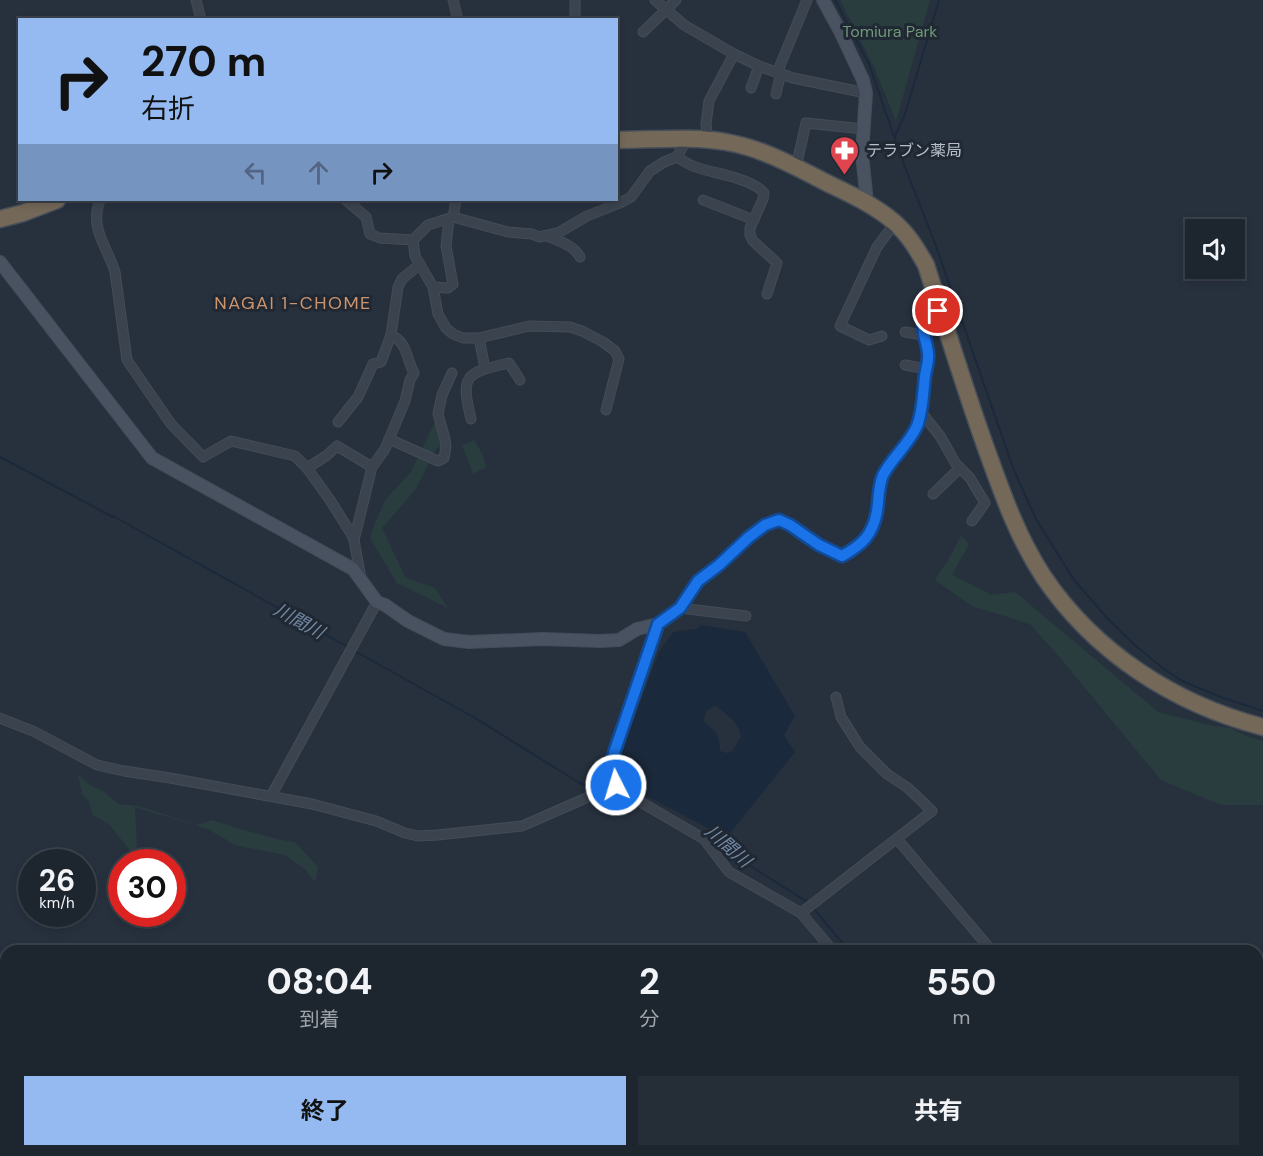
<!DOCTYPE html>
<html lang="ja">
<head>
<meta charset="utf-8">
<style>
	:root { --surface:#1d252e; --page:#252d36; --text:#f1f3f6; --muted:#a0a5aa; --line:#3b424a; --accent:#94baf1 }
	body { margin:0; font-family:"DM Sans","Noto Sans JP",sans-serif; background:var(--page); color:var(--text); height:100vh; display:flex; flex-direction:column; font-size:22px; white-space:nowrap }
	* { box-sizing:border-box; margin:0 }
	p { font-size:20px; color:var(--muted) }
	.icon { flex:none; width:33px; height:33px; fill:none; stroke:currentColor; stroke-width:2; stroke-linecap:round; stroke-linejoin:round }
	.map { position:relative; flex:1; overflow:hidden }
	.details { position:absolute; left:0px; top:945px; width:1263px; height:212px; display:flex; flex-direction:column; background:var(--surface); border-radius:18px 18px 0 0; box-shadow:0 3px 9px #0003,0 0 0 2px var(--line) }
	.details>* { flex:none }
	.banner { position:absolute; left:18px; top:18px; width:600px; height:183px; border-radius:0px; box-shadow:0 3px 9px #0003,0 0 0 2px var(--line); background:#94baf1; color:#111; overflow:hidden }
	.buttons { position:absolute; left:1185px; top:219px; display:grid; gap:12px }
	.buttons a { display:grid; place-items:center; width:60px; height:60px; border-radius:0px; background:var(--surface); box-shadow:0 3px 9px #0003,0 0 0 2px var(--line); font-size:30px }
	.speed { position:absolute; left:18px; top:849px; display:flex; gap:12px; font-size:30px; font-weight:700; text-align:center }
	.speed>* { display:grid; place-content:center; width:78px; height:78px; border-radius:50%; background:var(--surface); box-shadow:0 3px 9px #0003,0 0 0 2px var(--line); line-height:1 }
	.speed small { font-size:15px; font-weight:400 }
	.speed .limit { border:9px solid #d22; background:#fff; color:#111 }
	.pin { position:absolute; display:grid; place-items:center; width:51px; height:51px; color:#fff; margin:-26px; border:3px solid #fff; border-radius:50%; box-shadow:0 2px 6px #0007 }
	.me { position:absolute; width:66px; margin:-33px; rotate:355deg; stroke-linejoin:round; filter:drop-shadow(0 0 4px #0008) }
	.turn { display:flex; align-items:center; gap:21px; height:126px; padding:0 24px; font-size:27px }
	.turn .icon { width:78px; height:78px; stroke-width:2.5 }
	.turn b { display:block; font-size:42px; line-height:51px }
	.lanes { display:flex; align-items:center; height:57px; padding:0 24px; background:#0003; justify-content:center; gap:30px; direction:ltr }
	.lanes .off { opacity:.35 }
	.eta { display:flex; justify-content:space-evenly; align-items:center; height:102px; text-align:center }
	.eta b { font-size:36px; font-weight:700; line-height:42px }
	.primary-button { display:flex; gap:12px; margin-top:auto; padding:12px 24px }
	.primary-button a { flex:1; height:69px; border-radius:0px; background:var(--accent); color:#111; font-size:24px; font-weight:700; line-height:69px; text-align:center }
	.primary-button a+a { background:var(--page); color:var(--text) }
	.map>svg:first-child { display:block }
</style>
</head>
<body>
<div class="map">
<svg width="1263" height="1156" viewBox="0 0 1263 1156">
	<rect width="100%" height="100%" fill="#27313e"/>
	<g fill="#293d3f">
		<path d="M840,0H930L896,121L874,67Z"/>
		<path d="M436,420L442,446L436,449L416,489L382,528L405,577L435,588L448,608L397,583L370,538L374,525L386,499L411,472Z"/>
		<path d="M474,440L483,455L486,467L473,474L462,445Z"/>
		<path d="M961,535L969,544L952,575L991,595L1015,592L1158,712L1213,726L1231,728L1246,736L1263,741V805H1221L1161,780L1062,660L1030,624L972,606L935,580L950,557Z"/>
		<path d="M78,774L91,786L103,791L118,804L139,806L196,825L213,820L236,828L281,840L295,842L318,867L315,882L305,869L285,855L235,845L208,829L135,807L137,852L135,857L110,825L92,814L89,801L82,794Z"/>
	</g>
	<path fill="#1a293b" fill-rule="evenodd" d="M701,625L745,632L795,716L784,735L795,752L727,837L717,833L635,790L626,784L620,767L621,754L659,652L673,632L696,629ZM715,706C727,713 738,722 741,736L733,750L727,753L720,751C719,733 716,731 703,721L707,710Z"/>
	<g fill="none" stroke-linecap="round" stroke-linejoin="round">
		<g stroke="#1a293b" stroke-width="2">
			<path d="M835,0L869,64L903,162L936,246L1013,468L1036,519L1074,580L1109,620L1137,647L1164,669L1182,681L1226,699L1263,711"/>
			<path d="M895,136L905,114L939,0"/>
			<path d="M0,457L113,517V516L348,647"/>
			<path d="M353,650L475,718L578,782L587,786L595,783"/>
			<path d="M714,831L733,855L809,903"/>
			<path d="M814,909L849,951"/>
			<path d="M1009,1150L1013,1156"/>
		</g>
		<defs>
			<g id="street">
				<path d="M196,0L201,20"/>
				<path d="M453,0L458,20"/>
				<path d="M575,0V20"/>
				<path d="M655,0L684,25L734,54"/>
				<path d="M643,32L676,0"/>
				<path d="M777,73L807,0"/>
				<path d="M751,88L759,66"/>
				<path d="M776,94L781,73"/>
				<path d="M708,140L706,124L709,101L734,54L759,66L793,78L866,93"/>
				<path d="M677,157C682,160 688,164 693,166C713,174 750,177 764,193L763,199L750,228V235L753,241L777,263L767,294"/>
				<path d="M796,167L806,123L864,129"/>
				<path d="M100,200C89,228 107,246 115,272L127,360L171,424L203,457L231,441L295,456L307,468L330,500L352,535L354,540L361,578"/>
				<path d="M346,200L366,217L370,234L380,238L413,240"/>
				<path d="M456,200L453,217L428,225L413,240L415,256L433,287L438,314L446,328L453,334L463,338H479L529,326L570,327L582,331L603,342L615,351L619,359L606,410"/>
				<path d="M703,200L754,220"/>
				<path d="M453,217L508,232L532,234L539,237L558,233L587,216L620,203L631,197L650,171L664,162L677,157L683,146V140"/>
				<path d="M547,236C558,241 574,245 580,257"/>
				<path d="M433,287L448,288L453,284L446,246L449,219"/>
				<path d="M905,332L924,335"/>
				<path d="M882,336L869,340L840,326L877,247L895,223"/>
				<path d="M479,338L485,368"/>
				<path d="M905,365L926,369"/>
				<path d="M921,412L940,436L956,464L970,478L985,503L972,521"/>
				<path d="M471,419C460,374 466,373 509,363L520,380"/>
				<path d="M338,422L358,397L373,364L381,362L391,335L398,287L402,279L420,264"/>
				<path d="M389,439L438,461L444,458L446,447L445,439L438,414L442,395L452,373"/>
				<path d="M307,468L326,456L337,446L372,467"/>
				<path d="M933,494L960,468"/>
				<path d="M354,540L372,467L385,449L405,401L410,380L414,373C406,358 408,343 391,335"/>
				<path d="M680,608L698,581L707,575L749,537L765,525L779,520L790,525L819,545L842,556L857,548L867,537L876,512L878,491L883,475L916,427L921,412L928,355L923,330L924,321L929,314L940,309"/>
				<path d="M746,616L680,608L658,624L614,753C610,771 610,779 625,793L704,839L729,872L801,913L833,951"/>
				<path d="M0,718L35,732L97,765L124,771L170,778L312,804L376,821L405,833L418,836L438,835L522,826L616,785"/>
				<path d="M271,796L377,602"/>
				<path d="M897,839L992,951"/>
				<path d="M801,913L932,811L908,788L887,774L860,747L841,717L836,697"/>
				<path d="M1001,1150L1005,1156"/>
				<path d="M1144,1156L1148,1150"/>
			</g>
			<g id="secondary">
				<path d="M823,0L841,33L863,80L866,93L862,154L867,203"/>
				<path d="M0,262L152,458L353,569L377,602L385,605L408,621L444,639L469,642L542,639L600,641L619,640L637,629L658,624"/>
			</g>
			<g id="highway">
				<path d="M616,140C651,140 693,136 726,142C762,148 794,166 827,183C850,194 874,205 894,222C908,234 917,249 926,265C946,327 965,390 987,451C1003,495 1017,536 1043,576C1094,652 1174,704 1263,727"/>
				<path d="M0,219L23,213L57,200"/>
			</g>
		</defs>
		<use href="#street" stroke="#444c57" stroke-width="11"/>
		<use href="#secondary" stroke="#444c57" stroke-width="14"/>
		<use href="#highway" stroke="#464e59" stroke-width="19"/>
		<use href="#street" stroke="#3b434e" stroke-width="9"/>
		<use href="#secondary" stroke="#495261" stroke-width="12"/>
		<use href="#highway" stroke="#746858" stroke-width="16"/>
	</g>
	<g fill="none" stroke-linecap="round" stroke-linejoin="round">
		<defs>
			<path id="route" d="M616,785L611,769L614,753L658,624L680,608L698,581L719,565L749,537L765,525L779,520L790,525L819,545L842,556C862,545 873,535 877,511C879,499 878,487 883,475C892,458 909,444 917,426C923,411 923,392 925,376C926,369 929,361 928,353C926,334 914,321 938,311"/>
		</defs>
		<use href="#route" stroke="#114b97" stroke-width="15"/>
		<use href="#route" stroke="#1a73e8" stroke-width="10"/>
	</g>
	<defs>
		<symbol id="pharmacy-pin" viewBox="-11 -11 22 30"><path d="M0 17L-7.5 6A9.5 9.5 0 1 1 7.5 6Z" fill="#e0444e" stroke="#202833"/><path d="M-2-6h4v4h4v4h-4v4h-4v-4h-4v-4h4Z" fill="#fff"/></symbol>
	</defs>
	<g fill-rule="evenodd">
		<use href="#pharmacy-pin" x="828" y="134" width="33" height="45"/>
	</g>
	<g text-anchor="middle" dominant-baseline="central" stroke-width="6" stroke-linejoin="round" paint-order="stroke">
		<g font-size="16" fill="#709878" stroke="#202833">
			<text x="890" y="31">Tomiura Park</text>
		</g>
		<g font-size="16" fill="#b7bec9" stroke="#202833" text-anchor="start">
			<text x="866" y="150">テラブン薬局</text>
		</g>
		<g font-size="18" letter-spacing="1.5" fill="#ce956d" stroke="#202833">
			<text x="293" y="303">NAGAI 1-CHOME</text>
		</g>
		<g font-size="18" font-style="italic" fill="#7389a5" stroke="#202833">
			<text transform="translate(299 621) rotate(29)">川間川</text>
			<text transform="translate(728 846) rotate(41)">川間川</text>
		</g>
	</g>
</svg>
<div class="buttons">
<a><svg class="icon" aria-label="sound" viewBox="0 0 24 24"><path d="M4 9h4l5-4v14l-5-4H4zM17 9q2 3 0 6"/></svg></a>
</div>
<div class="speed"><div>26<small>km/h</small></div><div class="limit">30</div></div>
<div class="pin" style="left:938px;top:311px;background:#d93025"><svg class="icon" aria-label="arrive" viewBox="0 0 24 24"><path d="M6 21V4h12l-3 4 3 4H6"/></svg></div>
<svg class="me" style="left:616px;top:785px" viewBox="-20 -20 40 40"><circle r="17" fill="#1a73e8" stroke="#fff" stroke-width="3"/><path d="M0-11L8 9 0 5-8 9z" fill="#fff"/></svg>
<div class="banner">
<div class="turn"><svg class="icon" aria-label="right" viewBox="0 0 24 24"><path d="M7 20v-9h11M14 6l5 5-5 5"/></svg><div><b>270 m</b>右折</div></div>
<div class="lanes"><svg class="icon off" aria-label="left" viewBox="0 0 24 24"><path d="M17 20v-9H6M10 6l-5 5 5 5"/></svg><svg class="icon off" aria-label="ahead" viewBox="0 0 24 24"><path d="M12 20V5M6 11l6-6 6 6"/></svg><svg class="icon" aria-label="right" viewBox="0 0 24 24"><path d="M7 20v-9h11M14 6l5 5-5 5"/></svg></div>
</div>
<section class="details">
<div class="eta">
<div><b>08:04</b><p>到着</p></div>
<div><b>2</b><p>分</p></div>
<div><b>550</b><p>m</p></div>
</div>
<div class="primary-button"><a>終了</a><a>共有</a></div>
</section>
</div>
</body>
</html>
